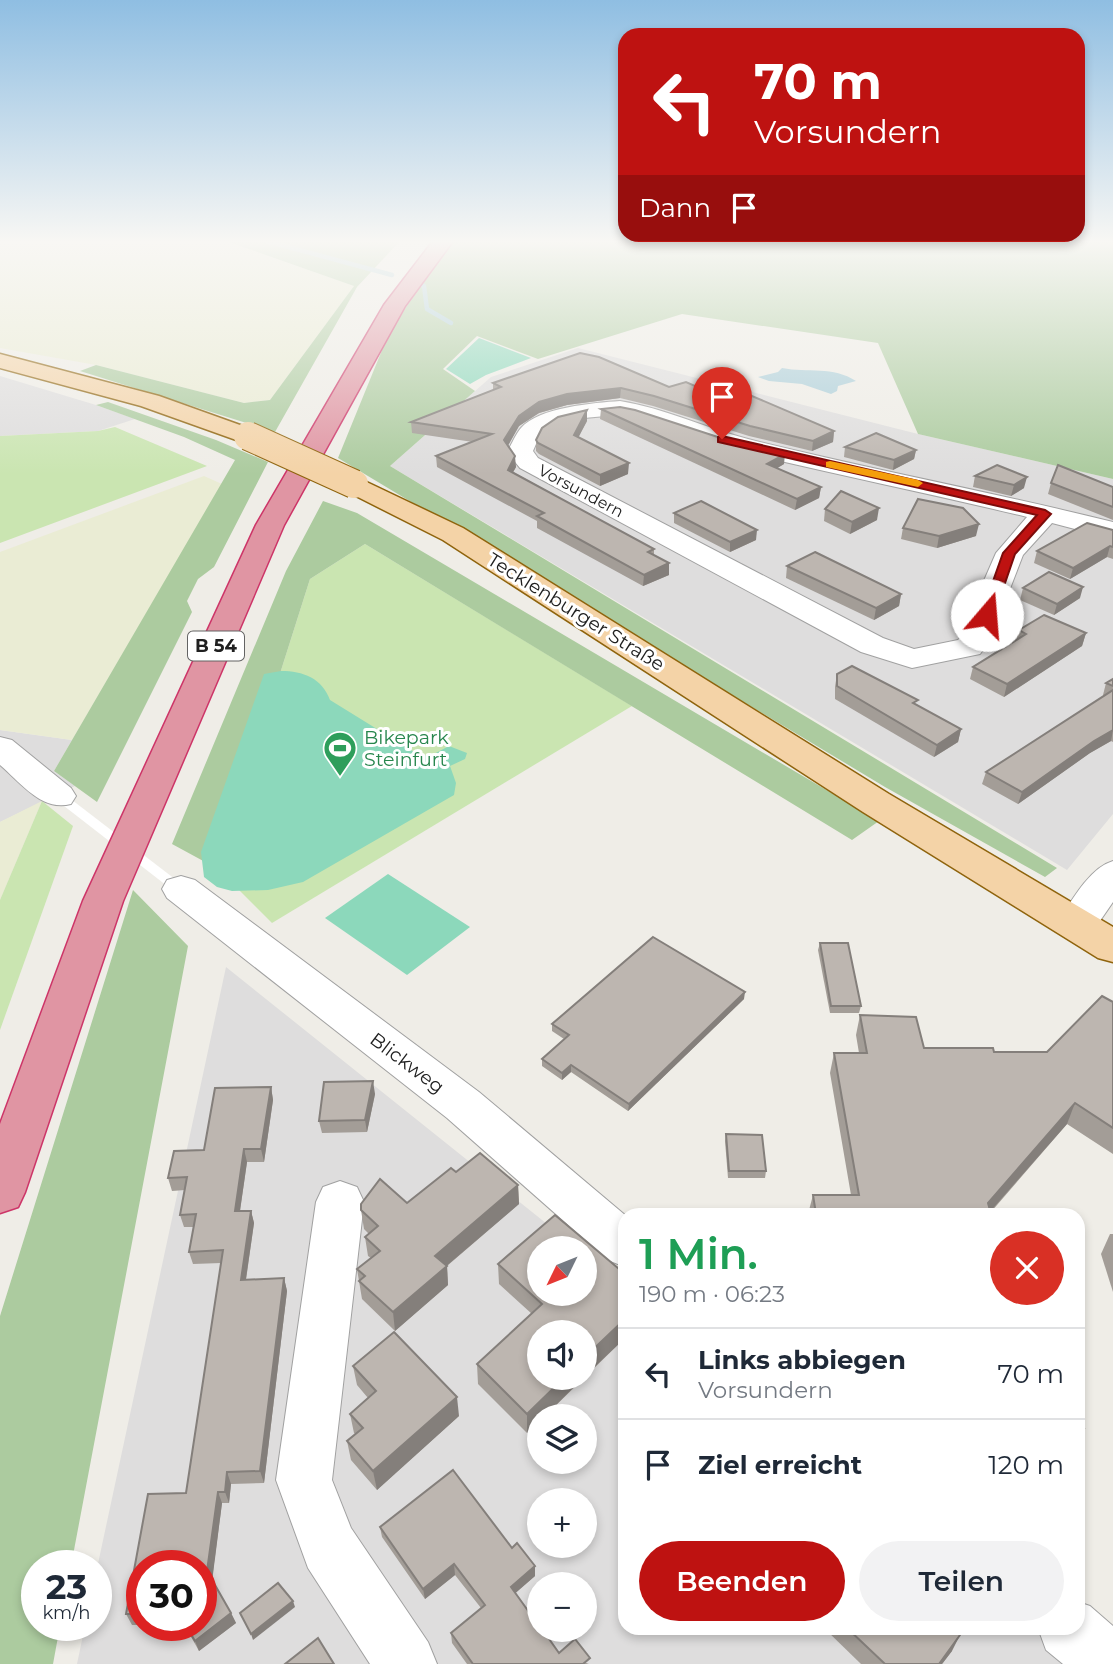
<!DOCTYPE html>
<html lang="de">
<head>
<meta charset="utf-8">
<style>
	:root { --surface:#fff; --page:#f2f2f3; --text:#1f2937; --muted:#747a83; --line:#e0e1e3; --accent:#be1211 }
	body { margin:0; font-family:Montserrat,sans-serif; background:var(--page); color:var(--text); height:100vh; display:flex; flex-direction:column; font-size:26px; white-space:nowrap }
	* { box-sizing:border-box; margin:0 }
	p { font-size:23px; color:var(--muted) }
	.icon { flex:none; width:38px; height:38px; fill:none; stroke:currentColor; stroke-width:2; stroke-linecap:round; stroke-linejoin:round }
	.map { position:relative; flex:1; overflow:hidden }
	.sheet { position:absolute; left:618px; top:1208px; width:467px; height:427px; display:flex; flex-direction:column; background:var(--surface); border-radius:21px; box-shadow:0 4px 10px #0003 }
	.sheet>* { flex:none }
	.top-card { position:absolute; left:618px; top:28px; width:467px; height:214px; border-radius:21px; box-shadow:0 4px 10px #0003; background:#be1211; color:#fff; overflow:hidden }
	.needle { width:46px; rotate:227deg }
	.controls { position:absolute; left:527px; top:1236px; display:grid; gap:14px }
	.controls a { display:grid; place-items:center; width:70px; height:70px; border-radius:50%; background:var(--surface); box-shadow:0 4px 10px #0003; font-size:35px }
	.speed { position:absolute; left:21px; top:1550px; display:flex; gap:14px; font-size:35px; font-weight:700; text-align:center }
	.speed>* { display:grid; place-content:center; width:91px; height:91px; border-radius:50%; background:var(--surface); box-shadow:0 4px 10px #0003; line-height:1 }
	.speed small { font-size:18px; font-weight:400 }
	.speed .limit { border:10px solid #d22; background:#fff; color:#111 }
	.pin { position:absolute; display:grid; place-items:center; width:60px; height:60px; color:#fff; margin:-72px -30px; border-radius:50% 50% 50% 0; rotate:-45deg; box-shadow:0 0 7px #0007 }
	.pin .icon { rotate:45deg }
	.me { position:absolute; width:77px; margin:-38px; rotate:18deg; stroke-linejoin:round; filter:drop-shadow(0 0 5px #0008) }
	.turn { display:flex; align-items:center; gap:24px; height:147px; padding:0 21px; font-size:32px }
	.turn .icon { width:91px; height:91px; stroke-width:2.5 }
	.turn b { display:block; font-size:49px; line-height:60px }
	.then { display:flex; align-items:center; height:66px; padding:0 21px; background:#0003; gap:14px; font-size:26px }
	.round { display:grid; place-items:center; flex:none; width:74px; height:74px; border-radius:37px; background:var(--page) }
	.head { display:flex; align-items:center; justify-content:space-between; height:119px; padding:0 21px }
	h1 { font-size:42px; font-weight:600; line-height:52px; color:#1e9e55 }
	.primary-button { display:flex; gap:14px; margin-top:auto; padding:14px 21px }
	.primary-button a { flex:1; height:80px; border-radius:42px; background:var(--accent); color:#fff; font-size:28px; font-weight:600; line-height:80px; text-align:center }
	.primary-button a+a { background:var(--page); color:var(--text) }
	ul { padding:0; list-style:none }
	li { display:flex; align-items:center; gap:21px; height:91px; padding:0 21px; border-top:2px solid var(--line) }
	li div { flex:1 }
	li b { display:block; font-size:26px }
	li em { font-style:normal }
	.map>svg:first-child { display:block }
</style>
</head>
<body>
<div class="map">
<svg width="1113" height="1664" viewBox="0 0 1113 1664">
	<rect width="100%" height="100%" fill="#efede7"/>
	<g fill="#dedddd" fill-rule="evenodd">
		<path d="M578,348L918,434L1113,479V814L1067,870L390,466L491,377Z"/>
		<path d="M0,376L96,405L135,419L98,431L0,436Z"/>
		<path d="M0,730L72,740L54,771L75,786L0,822Z"/>
		<path d="M226,967L577,1248H539V1293H584L625,1286V1628H1052L1098,1664H77L85,1626H96V1573ZM539,1332H584V1377H539ZM539,1416H584V1461H539ZM539,1500H584V1545H539ZM142,1566H201V1626H142ZM539,1584H584V1629H539Z"/>
	</g>
	<g fill="#eaecd4">
		<path d="M0,241H226L354,286L270,400L244,403L96,365L0,348Z"/>
		<path d="M204,476L222,484L72,740L0,730V552Z"/>
		<path d="M42,801L0,900V822Z"/>
	</g>
	<g fill="#cae5b1">
		<path d="M115,427L207,466L0,543V436L98,431Z"/>
		<path d="M365,544L632,706L272,923L218,869L310,579Z"/>
		<path d="M42,801L73,826L0,1030V900Z"/>
	</g>
	<g fill="#accb9f">
		<path d="M226,241H400L357,287L275,432L80,371L96,365L244,403L270,400L354,286Z"/>
		<path d="M450,241H1113V479L918,434L878,343L682,314L538,359L477,336L443,369L475,391L390,466L1057,868L1045,877L885,787L338,458L389,333Z"/>
		<path d="M108,402L216,440L268,462L214,567L198,579L187,601L192,612L97,802L54,771L235,460L184,437L96,405Z"/>
		<path d="M323,501L357,513L879,821L852,840L365,544L310,579L218,869L172,844L286,571Z"/>
		<path d="M133,890L188,946L71,1566H37V1626H60L53,1664H0V1316Z"/>
	</g>
	<g fill="#8cd8bb">
		<path d="M479,338L531,358L486,375L470,384L446,369Z"/>
		<path d="M281,671C303,671 322,678 330,700L419,755L430,756L449,746L467,753L465,759L450,766L456,783L454,795L303,882L268,890L232,891L217,887L204,877L201,852L264,674Z"/>
		<path d="M388,874L470,927L407,975L325,918Z"/>
	</g>
	<path fill="#abced9" d="M782,368C808,373 833,366 856,381L838,386L837,391L831,394L802,384L769,381L758,377L778,372Z"/>
	<path fill="#fff" d="M59,790L184,886L180,896L55,799Z"/>
	<g fill="none" stroke-linecap="round" stroke-linejoin="round">
		<g stroke="#abced9" stroke-width="4.5">
			<path d="M266,241L392,275"/>
			<path d="M420,284L424,286L427,309L451,323"/>
		</g>
		<defs>
			<g id="minor">
				<path d="M620,401C664,408 705,428 748,439C869,469 992,492 1113,522V539L1052,523L1023,555L1006,599L999,630L980,654L912,668L861,652L520,468L507,452C512,444 515,435 521,428C539,407 594,403 620,401ZM620,415C661,422 701,443 742,452C837,475 933,494 1027,517L996,553L976,599L969,628L958,640L914,649L883,638L538,458L533,451C535,447 537,440 541,436C557,417 597,417 620,415Z"/>
				<path d="M0,737L12,740L71,788L76,796L71,804C42,812 21,783 0,765Z"/>
				<path d="M1113,861V902L1091,934L1077,938L1063,934L1057,924C1070,903 1089,868 1113,861Z"/>
				<path d="M181,876L195,880L479,1092L625,1215V1267L608,1260L447,1118L167,898L162,889L167,880Z"/>
				<path d="M340,1181L357,1187L364,1202L332,1480L351,1528L428,1642L437,1664H370L308,1568L276,1480L316,1202L323,1187Z"/>
				<path d="M1078,1602L1090,1606L1113,1626V1664H1063L1046,1650L1038,1628H1078Z"/>
			</g>
			<g id="major">
				<path d="M0,354L159,396L257,431L261,436L257,441L248,444L239,441L141,406L0,368Z"/>
				<path d="M354,476L463,528L889,794L1113,927V962L1098,958L863,812L443,540L344,490L340,484L344,478Z"/>
			</g>
			<path id="highway" d="M433,241H453L405,306L284,525L123,901L25,1192L18,1207L0,1213V1124L83,901L256,525L384,305Z"/>
		</defs>
		<use href="#minor" stroke="#a1a1a1" stroke-width="2"/>
		<use href="#major" stroke="#8f640d" stroke-width="3"/>
		<use href="#highway" stroke="#cd3568" stroke-width="3"/>
		<use href="#minor" fill="#fff" fill-rule="evenodd"/>
		<use href="#major" fill="#f4d3a7" fill-rule="evenodd"/>
		<use href="#highway" fill="#e095a3" fill-rule="evenodd"/>
		<defs>
			<path id="major-bridge" d="M248,436L354,484"/>
		</defs>
		<use href="#major-bridge" stroke="#8f640d" stroke-width="30" stroke-linecap="butt"/>
		<use href="#major-bridge" stroke="#f4d3a7" stroke-width="28"/>
	</g>
	<g fill="#a39d97">
		<path d="M493,383L669,387L727,400L834,431L833,442L812,451L749,436L653,406L620,398L567,405L539,413L519,426L508,445L516,467L513,472L654,549V555L669,563V575L643,586L537,528V521L437,467L436,456L473,442L412,433L411,422L493,390Z"/>
		<path d="M601,409L784,464L777,468L821,487L819,498L795,510L600,419Z"/>
		<path d="M587,421L578,437L628,474L600,486L539,454L536,451V440Z"/>
		<path d="M845,447L916,450L914,459L893,470L844,457Z"/>
		<path d="M997,465L1024,488L1011,496L973,487L975,476Z"/>
		<path d="M1051,483L1113,487V520L1048,494Z"/>
		<path d="M825,509L877,520L850,534L824,521Z"/>
		<path d="M674,513L756,540L730,552L674,523Z"/>
		<path d="M903,528L976,536L937,548L901,539Z"/>
		<path d="M1113,530V559L1107,557L1070,579L1034,563L1037,551Z"/>
		<path d="M787,566L901,594L899,606L874,620L786,578Z"/>
		<path d="M1023,588L1080,598L1054,615L1020,600Z"/>
		<path d="M1019,630L1086,633L1082,646L1004,697L970,679L973,667L1016,640Z"/>
		<path d="M837,674L917,705L961,729L958,742L934,757L835,699V687Z"/>
		<path d="M1113,679V742L1111,741L1090,753L1018,804L982,784L986,772L1104,696L1103,695L1106,683Z"/>
		<path d="M820,943L861,1006L859,1013H830L818,950Z"/>
		<path d="M744,999L628,1111L571,1072L562,1080L542,1066V1059L564,1039L552,1031V1024Z"/>
		<path d="M1113,1002V1154L1067,1124L991,1212V1214H808L813,1195H851L830,1073L834,1053H859L856,1035L860,1015L924,1048L994,1052H1047Z"/>
		<path d="M271,1087L273,1100L264,1162H247L240,1211H251L254,1223L246,1280L284,1278L287,1291L264,1483L231,1484L229,1503H222L212,1579L231,1613L236,1623L199,1651L185,1626H201V1566H142V1625H132L126,1614L148,1494L186,1493L221,1263L193,1264L189,1252L194,1227H184L180,1215L185,1190L172,1191L168,1178L174,1151L204,1150L215,1088Z"/>
		<path d="M375,1094L367,1132L322,1133L319,1121Z"/>
		<path d="M726,1134L766,1171L765,1178H728L725,1141Z"/>
		<path d="M456,1172L518,1185L519,1204L447,1266L448,1285L395,1331L362,1299L357,1269L371,1258L368,1256L365,1237L369,1234L364,1229L361,1210L407,1203Z"/>
		<path d="M1110,1234H1113V1292L1101,1254Z"/>
		<path d="M498,1264L625,1274V1338L545,1416H539V1422L527,1433L478,1384L477,1364L532,1314L499,1284Z"/>
		<path d="M353,1366L459,1416L377,1490L351,1460L347,1441L355,1434L354,1433L350,1414L368,1398L357,1385Z"/>
		<path d="M1078,1407L1084,1428L1078,1440Z"/>
		<path d="M380,1527L512,1548L535,1576L515,1593L559,1653L589,1664H467L452,1643L451,1633L481,1608L455,1575L425,1599L382,1537Z"/>
		<path d="M826,1628H952V1651L942,1664H861L825,1629Z"/>
	</g>
	<g fill="#847f7b">
		<path d="M621,388L620,398L567,405L539,413L519,426L505,451L504,440L519,416L539,402L567,394Z"/>
		<path d="M587,410V421L574,446V435Z"/>
		<path d="M834,431L833,442L812,451L813,441Z"/>
		<path d="M916,450L914,459L893,470L894,460Z"/>
		<path d="M785,454L784,464L766,475L767,464Z"/>
		<path d="M515,456L516,467L508,481V470Z"/>
		<path d="M629,463L628,474L600,486V475Z"/>
		<path d="M1027,477L1024,488L1011,496L1014,485Z"/>
		<path d="M821,487L819,498L795,510L797,499Z"/>
		<path d="M879,508L877,520L850,534L852,522Z"/>
		<path d="M979,524L976,536L937,548L939,536Z"/>
		<path d="M757,530L756,540L730,552V542Z"/>
		<path d="M1110,546L1107,557L1070,579L1073,568Z"/>
		<path d="M669,563V575L643,586L644,575Z"/>
		<path d="M1083,587L1080,598L1054,615L1057,604Z"/>
		<path d="M901,594L899,606L874,620L876,608Z"/>
		<path d="M1086,633L1082,646L1004,697L1007,684Z"/>
		<path d="M961,729L958,742L934,757L937,745Z"/>
		<path d="M1113,730L1111,741L1090,753L1018,804L1022,792L1094,741Z"/>
		<path d="M745,992L744,999L628,1111L629,1104Z"/>
		<path d="M571,1065V1072L562,1080V1073Z"/>
		<path d="M373,1081L375,1094L367,1132L365,1120Z"/>
		<path d="M271,1087L273,1100L264,1162L261,1149Z"/>
		<path d="M1075,1103L1067,1124L988,1214V1203Z"/>
		<path d="M244,1149L247,1162L238,1224L235,1211Z"/>
		<path d="M518,1185L519,1204L437,1274L435,1256Z"/>
		<path d="M251,1211L254,1223L244,1292L241,1280Z"/>
		<path d="M447,1266L448,1285L395,1331L393,1312Z"/>
		<path d="M284,1278L287,1291L264,1483L260,1471Z"/>
		<path d="M625,1319V1338L584,1377V1358Z"/>
		<path d="M565,1377H584L545,1416H539V1422L527,1433V1414Z"/>
		<path d="M457,1397L459,1416L377,1490L373,1471Z"/>
		<path d="M227,1472L231,1484L229,1503L225,1492Z"/>
		<path d="M218,1492L222,1503L212,1582L207,1571Z"/>
		<path d="M454,1564L455,1575L425,1599L423,1589Z"/>
		<path d="M535,1566V1576L511,1597V1587Z"/>
		<path d="M293,1601L295,1607L253,1640L251,1634Z"/>
		<path d="M231,1613L236,1623L199,1651L195,1641Z"/>
		<path d="M960,1635L952,1651L942,1664H939Z"/>
	</g>
	<g fill="#bdb6b0" stroke="#847f7b" stroke-width="2" fill-rule="evenodd">
		<path d="M580,353L599,357L669,387L686,382L727,400L745,393L834,431L813,441L750,426L654,396L621,388L567,394L539,402L519,416L504,440L515,456L508,470L654,549L648,552L669,563L644,575L537,516L544,513L436,456L492,434L411,422L501,387L493,383Z"/>
		<path d="M620,407L635,410L727,440L785,454L767,464L821,487L797,499L601,409Z"/>
		<path d="M587,410L574,435L629,463L600,475L538,443L536,440L542,428L558,417Z"/>
		<path d="M876,433L916,450L894,460L845,447Z"/>
		<path d="M997,465L1027,477L1014,485L975,476Z"/>
		<path d="M1058,465L1113,487V507L1051,483Z"/>
		<path d="M841,491L879,508L852,522L825,509Z"/>
		<path d="M918,499L963,508L979,524L939,536L903,528Z"/>
		<path d="M701,501L757,530L730,542L674,513Z"/>
		<path d="M1087,523L1113,530V547L1110,546L1073,568L1037,551Z"/>
		<path d="M815,552L901,594L876,608L787,566Z"/>
		<path d="M1049,572L1083,587L1057,604L1023,588Z"/>
		<path d="M1044,615L1086,633L1007,684L973,667L1026,634L1019,630Z"/>
		<path d="M852,666L918,700L913,703L961,729L937,745L837,686V674Z"/>
		<path d="M1113,679V686L1106,683Z"/>
		<path d="M1113,690V730L1094,741L1022,792L986,772Z"/>
		<path d="M653,937L745,992L629,1104L571,1065L562,1073L542,1059L569,1035L552,1024Z"/>
		<path d="M820,943H848L861,1006H831Z"/>
		<path d="M1102,996L1113,1002V1128L1075,1103L988,1203L991,1214H816L813,1195H859L834,1053H867L860,1015L916,1017L924,1048H993L994,1052H1047Z"/>
		<path d="M373,1081L365,1120L319,1121L324,1082Z"/>
		<path d="M271,1087L261,1149H244L235,1211H251L241,1280L284,1278L260,1471L227,1472L225,1492H218L207,1571L231,1613L195,1641L186,1626H201V1566H142V1614H126L148,1494L186,1493L223,1250L189,1252L196,1214L180,1215L187,1177L168,1178L174,1151L204,1150L215,1088Z"/>
		<path d="M726,1134L762,1135L766,1171H729Z"/>
		<path d="M480,1153L518,1185L435,1256L447,1266L393,1312L359,1281L365,1276L357,1269L380,1251L365,1237L378,1226L361,1210V1204L380,1179L407,1203L451,1168L456,1172Z"/>
		<path d="M555,1215L625,1274V1319L584,1358V1332H539V1377H565L527,1414L477,1364L542,1304L498,1264ZM539,1248H584V1293H539Z"/>
		<path d="M394,1332L457,1397L373,1471L347,1441L363,1428L350,1414L376,1391L353,1366Z"/>
		<path d="M1078,1407L1084,1428H1078Z"/>
		<path d="M453,1470L512,1548L517,1543L535,1566L511,1587L539,1626V1629H542L559,1653L575,1639L590,1658L583,1664H473L451,1633L485,1605L454,1564L423,1589L380,1527Z"/>
		<path d="M278,1583L293,1601L251,1634L240,1613Z"/>
		<path d="M847,1628H952L960,1635L939,1664H885Z"/>
		<path d="M318,1638L334,1664H285Z"/>
	</g>
	<linearGradient id="sky" x2="0" y2="1"><stop stop-color="#8fbee2"/><stop offset="0.51" stop-color="#f8f7f4"/><stop offset="1" stop-color="#f8f7f4" stop-opacity="0"/></linearGradient>
	<rect width="1113" height="474" fill="url(#sky)"/>
	<path fill="#be1211" stroke="#7c0c0b" stroke-width="2" d="M722,436L1045,510L1051,514L1015,554L994,615L987,619L981,615L1003,553L1037,515L718,442V437Z"/>
	<path fill="#f59e0b" d="M830,461L918,480L923,483L918,487L826,467V462Z"/>
	<defs>
		<symbol id="stadium-pin" viewBox="-11 -11 22 30"><path d="M0 17L-7.5 6A9.5 9.5 0 1 1 7.5 6Z" fill="#2e9e5b" stroke="#fff"/><path d="M0-5a6.5 5 0 1 0 0 10a6.5 5 0 1 0 0-10ZM-3.5-1.8h7v3.6h-7Z" fill="#fff"/></symbol>
	</defs>
	<g fill-rule="evenodd">
		<use href="#stadium-pin" x="321" y="729" width="38" height="52"/>
	</g>
	<g text-anchor="middle" dominant-baseline="central" stroke-width="6" stroke-linejoin="round" paint-order="stroke">
		<g font-size="16" fill="#202020" stroke="#fff">
			<text transform="translate(581 491) rotate(28)">Vorsundern</text>
		</g>
		<rect fill="#fff" stroke="#636363" stroke-width="2" x="188" y="631.5" width="56" height="29" rx="5"/>
		<g font-size="18" font-weight="bold" fill="#202020">
			<text x="216" y="646">B 54</text>
		</g>
		<g font-size="19" fill="#202020" stroke="#fff">
			<text transform="translate(576 612) rotate(32)">Tecklenburger Straße</text>
			<text transform="translate(407 1063) rotate(37)">Blickweg</text>
		</g>
		<g font-size="19" fill="#27864d" stroke="#fff" text-anchor="start">
			<text x="364" y="737">Bikepark<tspan x="364" dy="22">Steinfurt</tspan></text>
		</g>
	</g>
</svg>
<div class="controls">
<a><svg class="needle" viewBox="-14 -14 28 28"><path d="M0-13l5 13h-10z" fill="#e53935"/><path d="M0 13l5-13h-10z" fill="#747a83"/></svg></a>
<a><svg class="icon" aria-label="sound" viewBox="0 0 24 24"><path d="M4 9h4l5-4v14l-5-4H4zM17 9q2 3 0 6"/></svg></a>
<a><svg class="icon" aria-label="layers" viewBox="0 0 24 24"><path d="M12 4l9 5-9 5-9-5zM3 14l9 5 9-5"/></svg></a>
<a>+</a>
<a>−</a>
</div>
<div class="speed"><div>23<small>km/h</small></div><div class="limit">30</div></div>
<div class="pin" style="left:722px;top:439px;background:#d93025"><svg class="icon" aria-label="arrive" viewBox="0 0 24 24"><path d="M6 21V4h12l-3 4 3 4H6"/></svg></div>
<svg class="me" style="left:987px;top:615px" viewBox="-20 -20 40 40"><circle r="19" fill="#fff"/><path d="M0-13L10 11 0 6-10 11z" fill="#be1211"/></svg>
<div class="top-card">
<div class="turn"><svg class="icon" aria-label="left" viewBox="0 0 24 24"><path d="M17 20v-9H6M10 6l-5 5 5 5"/></svg><div><b>70 m</b>Vorsundern</div></div>
<div class="then">Dann<svg class="icon" aria-label="arrive" viewBox="0 0 24 24"><path d="M6 21V4h12l-3 4 3 4H6"/></svg></div>
</div>
<section class="sheet">
<div class="head"><div><h1>1 Min.</h1><p>190 m · 06:23</p></div><a class="round" style="background:#d93025;color:#fff"><svg class="icon" aria-label="close" viewBox="0 0 24 24"><path d="M6 6l12 12M18 6L6 18"/></svg></a></div>
<ul>
<li><svg class="icon" aria-label="left" viewBox="0 0 24 24"><path d="M17 20v-9H6M10 6l-5 5 5 5"/></svg><div><b>Links abbiegen</b><p>Vorsundern</p></div><em>70 m</em></li>
<li><svg class="icon" aria-label="arrive" viewBox="0 0 24 24"><path d="M6 21V4h12l-3 4 3 4H6"/></svg><div><b>Ziel erreicht</b></div><em>120 m</em></li>
</ul>
<div class="primary-button"><a>Beenden</a><a>Teilen</a></div>
</section>
</div>
</body>
</html>
